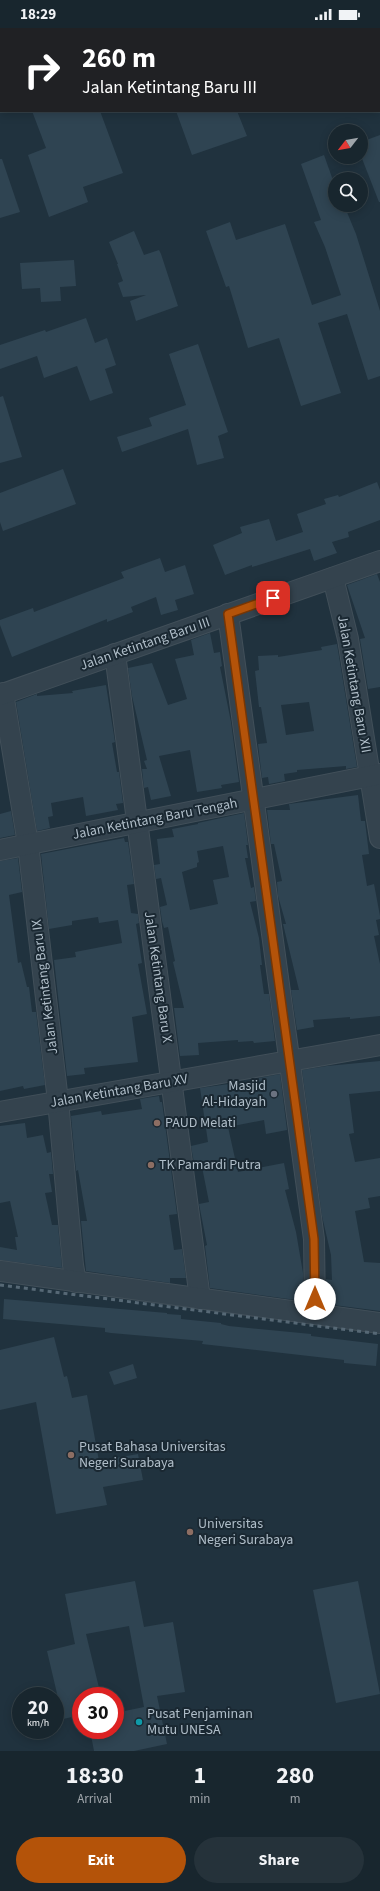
<!DOCTYPE html>
<html lang="en">
<head>
<meta charset="utf-8">
<style>
	:root { --surface:#18262e; --page:#25323a; --text:#f1f3f6; --muted:#9fa5aa; --line:#36434a; --accent:#b45309 }
	body { margin:0; font-family:"Source Sans 3",sans-serif; background:var(--page); color:var(--text); height:100vh; display:flex; flex-direction:column; font-size:15px; white-space:nowrap }
	* { box-sizing:border-box; margin:0 }
	p { font-size:13px; color:var(--muted) }
	.icon { flex:none; width:22px; height:22px; fill:none; stroke:currentColor; stroke-width:2; stroke-linecap:round; stroke-linejoin:round }
	.map { position:relative; height:1723px; overflow:hidden }
	.drawer { display:flex; flex-direction:column; background:var(--surface); flex:1 }
	.drawer>* { flex:none }
	.top-card { position:absolute; left:0px; top:0px; width:380px; height:84px; box-shadow:0 2px 10px #0003,0 0 0 1px var(--line); background:#202124; color:#fff; overflow:hidden }
	.needle { width:26px; rotate:239deg }
	.buttons { position:absolute; left:328px; top:96px; display:grid; gap:8px }
	.buttons a { display:grid; place-items:center; width:40px; height:40px; border-radius:50%; background:var(--surface); box-shadow:0 2px 10px #0003,0 0 0 1px var(--line); font-size:20px }
	.speed { position:absolute; left:12px; top:1659px; display:flex; gap:8px; font-size:20px; font-weight:700; text-align:center }
	.speed>* { display:grid; place-content:center; width:52px; height:52px; border-radius:50%; background:var(--surface); box-shadow:0 2px 10px #0003,0 0 0 1px var(--line); line-height:1 }
	.speed small { font-size:10px; font-weight:400 }
	.speed .limit { border:6px solid #d22; background:#fff; color:#111 }
	.pin { position:absolute; display:grid; place-items:center; width:34px; height:34px; color:#fff; margin:-17px; border-radius:8px; box-shadow:0 2px 6px #0006 }
	.me { position:absolute; width:44px; margin:-22px; rotate:0deg; stroke-linejoin:round; filter:drop-shadow(0 0 3px #0008) }
	.turn { display:flex; align-items:center; gap:14px; height:84px; padding:0 16px; font-size:18px }
	.turn .icon { width:52px; height:52px; stroke-width:2.5 }
	.turn b { display:block; font-size:28px; line-height:34px }
	.eta { display:flex; justify-content:space-evenly; align-items:center; height:68px; text-align:center }
	.eta b { font-size:24px; font-weight:700; line-height:28px }
	.primary-button { display:flex; gap:8px; margin-top:auto; padding:8px 16px }
	.primary-button a { flex:1; height:46px; border-radius:24px; background:var(--accent); color:#fff; font-size:16px; font-weight:700; line-height:46px; text-align:center }
	.primary-button a+a { background:var(--page); color:var(--text) }
	.status { display:flex; justify-content:space-between; align-items:center; height:28px; padding:0 20px; background:var(--surface); direction:ltr }
	.status svg { height:11px; fill:currentColor }
	.map>svg:first-child { display:block }
</style>
</head>
<body>
<div class="status"><b>18:29</b><svg viewBox="0 0 49 12"><path d="M0 12V9h3v3zM5 12V6h3v6zM10 12V3h3v9zM15 12V0h3v12zM26 1h20v11H26zM47 4h2v5h-2z"/></svg></div>
<div class="map">
<svg width="380" height="1723" viewBox="0 0 380 1723">
	<rect width="100%" height="100%" fill="#20323e"/>
	<g fill="#2f4452" fill-rule="evenodd">
		<path d="M32,83H100L123,145L83,159L88,174L49,189L28,127L46,120Z"/>
		<path d="M176,83H237L247,108L192,127Z"/>
		<path d="M380,107V174H379L361,128V114Z"/>
		<path d="M324,127L335,158V177H344L356,206L380,283V348L368,352L347,286L318,295L341,365L301,378L279,310L248,320L229,258L226,259L206,203L230,194L236,212L285,196L312,277L341,267L325,219L314,194L321,192L301,136Z"/>
		<path d="M0,131H2L20,184L0,190Z"/>
		<path d="M134,203L144,227L159,222L161,226L178,278L136,293L130,273L146,267L123,269L118,255L123,253L117,236H118L109,214Z"/>
		<path d="M74,232L76,258L60,259L61,273L41,274L40,260L22,261L20,235Z"/>
		<path d="M86,290L95,315L107,310L116,337L105,341L113,365L90,373L77,338L44,350L37,328L0,341V317L45,302L46,304Z"/>
		<path d="M198,316L228,404L218,408L224,430L197,437L188,401L122,424L117,409L152,398L149,390L186,377L169,326Z"/>
		<path d="M3,368L22,429L0,435V369Z"/>
		<path d="M63,441L76,476L3,503L0,494V465Z"/>
		<path d="M377,454L380,462V492L348,504L349,509L332,514L337,525L314,533L310,521L252,539V537L225,547L213,517L242,505L240,499L269,491L276,513L303,504L297,486L326,476L324,471L338,467L339,469Z"/>
		<path d="M160,530L165,544L185,537L194,566L175,572L178,582L161,587L156,569L131,579L133,584L107,594V591L12,629L0,597V592L33,580L34,584L124,550L121,544Z"/>
		<path d="M377,546L380,554V659L368,661L360,611L365,610L347,557Z"/>
		<path d="M210,605L214,625L220,624L222,638L220,639L231,694L239,754L221,757L222,760L197,764L190,722L159,728L171,768L151,772L148,759L144,760L142,741H147L144,733L147,732L132,668L128,640L152,635L168,677L187,671L175,631L194,627L191,612Z"/>
		<path d="M337,616L357,739L346,741V738L297,742V744L284,746L285,753L269,756L268,749L262,750L258,716L267,715L261,679H259L255,643L259,642L258,628L278,627V629L322,622L321,619ZM309,674L314,703L286,707L281,677Z"/>
		<path d="M106,657L115,714L112,715L117,744H119L123,775L116,776L118,782L86,788L83,769L51,775L53,788L48,789L50,800L37,803L16,674L37,666V668L73,665L72,663Z"/>
		<path d="M358,767L361,793H365L369,826L362,827L367,858L374,856L380,888V891L376,892L379,907L374,908L380,936V988L350,991V989L313,992L314,999L297,1002L291,962H299L283,896H286L278,868L277,854L282,853L274,816H271L267,782H290L289,776Z"/>
		<path d="M11,783L15,807L0,810V786Z"/>
		<path d="M244,785L248,817H246L248,830H245L251,860L254,859L256,873L250,874L259,910L262,937H260L264,966H269L275,1013L254,1015L253,1013L238,1014V1012L198,1015L199,1027L180,1028L174,980H184L173,934L175,933L168,899L164,900L162,893L160,879L167,877L161,850L156,851L154,837L160,836L157,811L174,809L172,801L198,796V795ZM223,818L229,849L213,852L218,876L190,882L182,844L197,839V835L199,834L197,823Z"/>
		<path d="M124,810L125,814H128L134,856L127,857L131,885L138,886L139,895L136,896L142,935L138,936L147,986L132,989L138,1034L84,1040L85,1046L67,1048L54,932L76,929L75,924L122,915L118,892L99,895L98,889L72,893V897L49,901L41,826Z"/>
		<path d="M18,830L22,864L9,867L18,935L21,934L27,959H29L32,984H36L45,1057L24,1061L23,1058L0,1063V833Z"/>
		<path d="M380,1033V1063L349,1066L354,1105L349,1106L355,1134L380,1130V1168L368,1170L370,1180L355,1183L364,1234L380,1235V1283L326,1276V1251L332,1252L331,1227L322,1188L302,1042L327,1038Z"/>
		<path d="M280,1046L287,1102L266,1106L264,1092L228,1099L238,1144L284,1135L289,1161L285,1162L296,1204L303,1245V1273L210,1260L205,1218L207,1217L199,1176L209,1174L201,1134L194,1135L191,1118L208,1114L200,1060L229,1056L230,1059L259,1054V1050Z"/>
		<path d="M159,1068L160,1074H162L177,1186L169,1187L174,1222L182,1221L186,1250H170V1255L86,1243L81,1193H87L78,1142L76,1143L71,1088L101,1083L102,1087L142,1081L140,1071Z"/>
		<path d="M25,1095L27,1110L43,1107L47,1125L51,1124L53,1146H49L52,1164L45,1165L52,1197H58L62,1240L0,1232V1219L17,1222L15,1209H18L10,1173L0,1175V1098Z"/>
		<path d="M4,1271L167,1285V1286L181,1287V1291L221,1295V1296L229,1298L311,1306V1308L378,1316L376,1338L344,1335V1332L202,1316L203,1313L111,1305L105,1304V1300L3,1291Z"/>
		<path d="M54,1309L64,1349L67,1348L72,1370L87,1367L99,1433L138,1426L143,1452L103,1459L107,1477L56,1486L36,1374L0,1382V1322Z"/>
		<path d="M133,1336L137,1350L114,1357L109,1344Z"/>
		<path d="M135,1553L144,1599L173,1594L185,1664L157,1668L167,1716L134,1723H94L90,1702H115V1685L144,1679L129,1598L86,1606L101,1668H81V1687L63,1691L47,1623L75,1616L65,1566Z"/>
		<path d="M358,1553L380,1666L336,1675L313,1562Z"/>
	</g>
	<g fill="none" stroke-linecap="round" stroke-linejoin="round">
		<defs>
			<g id="street">
				<path d="M333,550L348,611L380,810"/>
				<path d="M228,586L314,1211L315,1286"/>
				<path d="M115,626L200,1271"/>
				<path d="M3,665L28,816L58,1073L73,1237L76,1254"/>
				<path d="M0,667L380,533"/>
				<path d="M0,822L380,746"/>
				<path d="M0,1084L380,1017"/>
				<path d="M0,1243L380,1295"/>
			</g>
		</defs>
		<use href="#street" stroke="#414f59" stroke-width="22"/>
		<use href="#street" stroke="#34434e" stroke-width="20"/>
		<path stroke="#566875" stroke-width="3" stroke-dasharray="4 4" stroke-linecap="butt" d="M0,1257L380,1306"/>
	</g>
	<g fill="none" stroke-linecap="round" stroke-linejoin="round">
		<defs>
			<path id="route" d="M273,570L228,586L314,1211L315,1271"/>
		</defs>
		<use href="#route" stroke="#753606" stroke-width="10"/>
		<use href="#route" stroke="#b45309" stroke-width="7"/>
	</g>
	<circle fill="#6b7280" stroke="#1a2832" stroke-width="1.5" cx="274" cy="1066" r="4"/>
	<g fill="#8d6e63" stroke="#1a2832" stroke-width="1.5">
		<circle cx="157" cy="1095" r="4"/>
		<circle cx="151" cy="1137" r="4"/>
		<circle cx="71" cy="1427" r="4"/>
		<circle cx="190" cy="1504" r="4"/>
	</g>
	<circle fill="#0f9aa8" stroke="#1a2832" stroke-width="1.5" cx="139" cy="1694" r="4"/>
	<g text-anchor="middle" dominant-baseline="central" stroke-width="4" stroke-linejoin="round" paint-order="stroke">
		<g font-size="14" fill="#b0bec9" stroke="#1a2832">
			<text transform="translate(145 616) rotate(-19)">Jalan Ketintang Baru III</text>
			<text transform="translate(354 656) rotate(80)">Jalan Ketintang Baru XII</text>
			<text transform="translate(155 791) rotate(-11)">Jalan Ketintang Baru Tengah</text>
			<text transform="translate(158 949) rotate(82)">Jalan Ketintang Baru X</text>
			<text transform="translate(45 959) rotate(-97)">Jalan Ketintang Baru IX</text>
			<text transform="translate(119 1063) rotate(-10)">Jalan Ketintang Baru XV</text>
		</g>
		<g font-size="14" fill="#b0bec9" stroke="#1a2832" text-anchor="start">
			<text x="266" y="1058" text-anchor="end">Masjid<tspan x="266" dy="16">Al-Hidayah</tspan></text>
			<text x="165" y="1095">PAUD Melati</text>
			<text x="159" y="1137">TK Pamardi Putra</text>
			<text x="79" y="1419">Pusat Bahasa Universitas<tspan x="79" dy="16">Negeri Surabaya</tspan></text>
			<text x="198" y="1496">Universitas<tspan x="198" dy="16">Negeri Surabaya</tspan></text>
			<text x="147" y="1686">Pusat Penjaminan<tspan x="147" dy="16">Mutu UNESA</tspan></text>
		</g>
	</g>
</svg>
<div class="buttons">
<a><svg class="needle" viewBox="-14 -14 28 28"><path d="M0-13l5 13h-10z" fill="#e53935"/><path d="M0 13l5-13h-10z" fill="#9fa5aa"/></svg></a>
<a><svg class="icon" aria-label="search" viewBox="0 0 24 24"><circle cx="10" cy="10" r="6"/><path d="M15 15l6 6"/></svg></a>
</div>
<div class="speed"><div>20<small>km/h</small></div><div class="limit">30</div></div>
<div class="pin" style="left:273px;top:570px;background:#d93025"><svg class="icon" aria-label="arrive" viewBox="0 0 24 24"><path d="M6 21V4h12l-3 4 3 4H6"/></svg></div>
<svg class="me" style="left:315px;top:1271px" viewBox="-20 -20 40 40"><circle r="19" fill="#fff"/><path d="M0-13L10 11 0 6-10 11z" fill="#b45309"/></svg>
<div class="top-card">
<div class="turn"><svg class="icon" aria-label="right" viewBox="0 0 24 24"><path d="M7 20v-9h11M14 6l5 5-5 5"/></svg><div><b>260 m</b>Jalan Ketintang Baru III</div></div>
</div>
</div>
<section class="drawer">
<div class="eta">
<div><b>18:30</b><p>Arrival</p></div>
<div><b>1</b><p>min</p></div>
<div><b>280</b><p>m</p></div>
</div>
<div class="primary-button"><a>Exit</a><a>Share</a></div>
</section>
</body>
</html>
